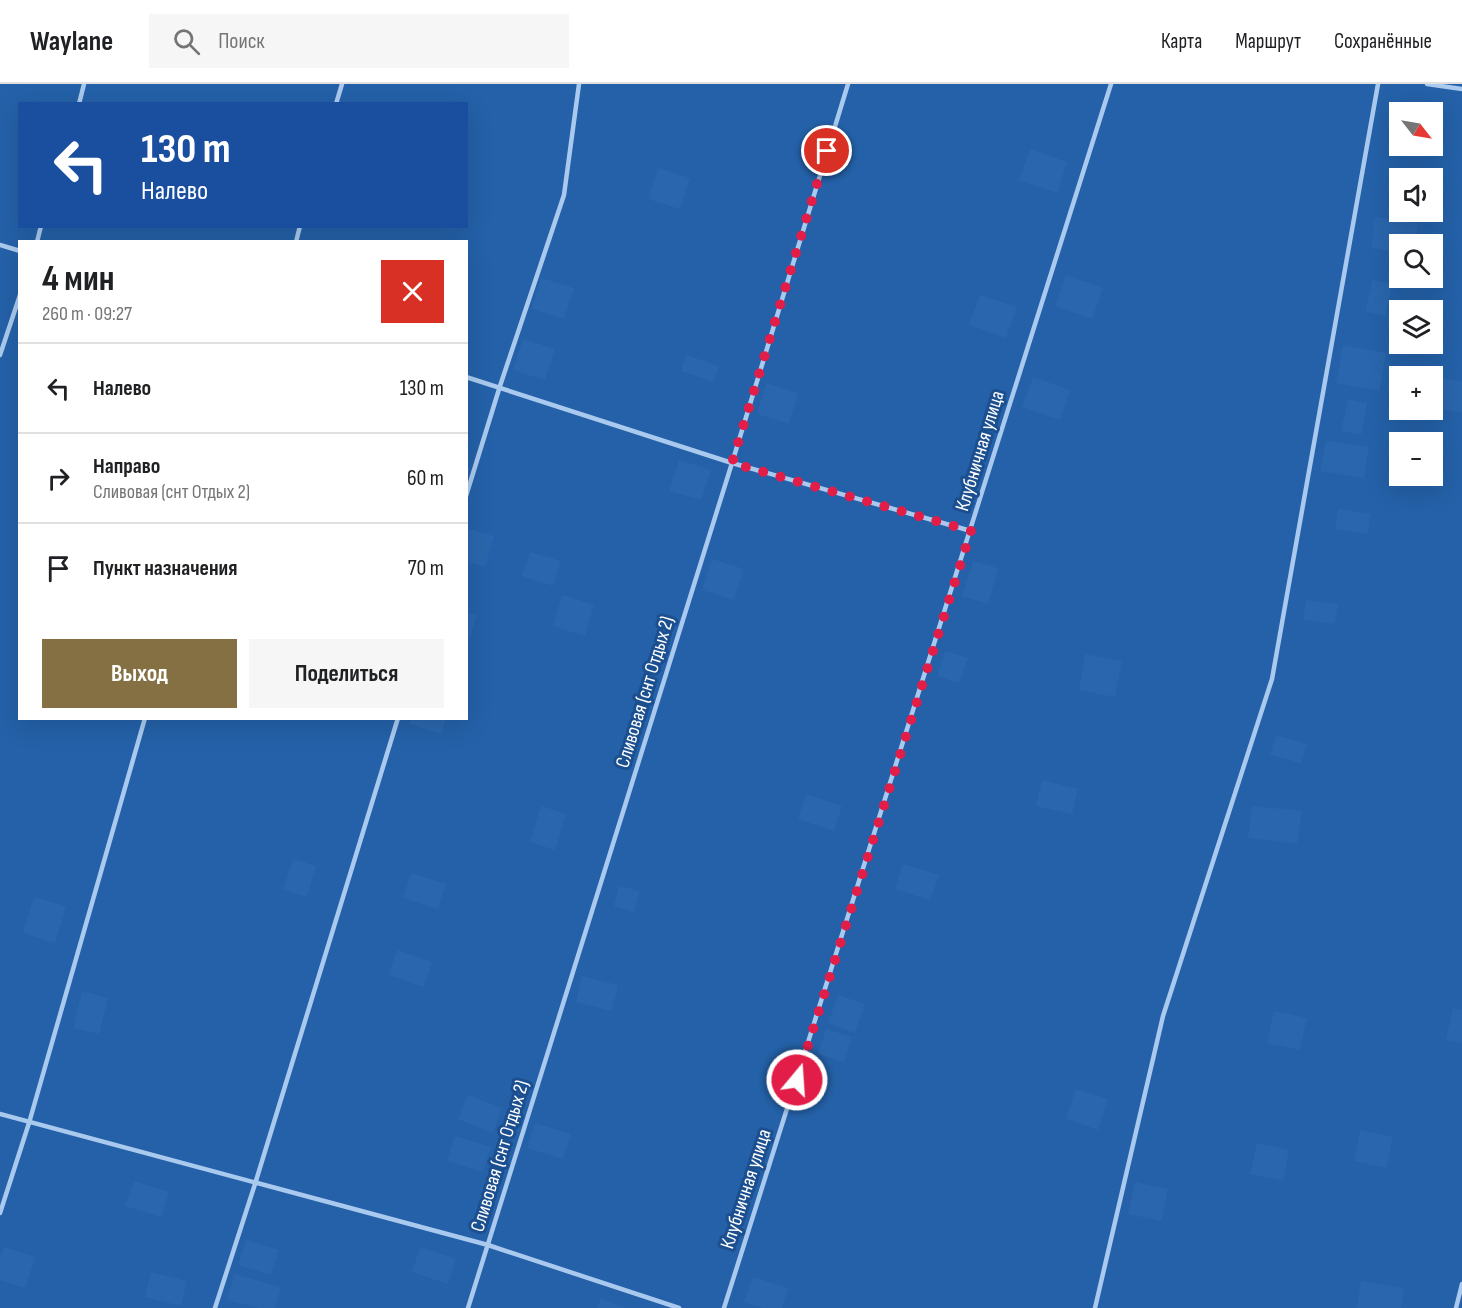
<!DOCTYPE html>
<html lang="ru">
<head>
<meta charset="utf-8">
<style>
	:root { --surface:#fff; --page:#f6f6f6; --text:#202124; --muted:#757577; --line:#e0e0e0; --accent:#847042 }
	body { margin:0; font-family:"Sofia Sans Condensed",sans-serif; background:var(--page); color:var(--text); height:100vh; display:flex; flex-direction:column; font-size:22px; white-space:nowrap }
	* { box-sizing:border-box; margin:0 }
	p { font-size:20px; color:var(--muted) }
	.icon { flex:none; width:33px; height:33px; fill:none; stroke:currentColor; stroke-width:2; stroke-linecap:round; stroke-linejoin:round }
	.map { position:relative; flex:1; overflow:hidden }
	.drawer { position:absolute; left:18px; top:156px; width:450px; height:480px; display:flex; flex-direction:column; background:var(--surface); border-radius:0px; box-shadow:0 6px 24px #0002 }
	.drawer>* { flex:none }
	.guide { position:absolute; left:18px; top:18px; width:450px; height:126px; border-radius:0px; box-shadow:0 6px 24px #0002; background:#1a4fa0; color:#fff; overflow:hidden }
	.needle { width:39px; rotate:121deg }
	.buttons { position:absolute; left:1389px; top:18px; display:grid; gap:12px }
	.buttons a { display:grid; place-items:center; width:54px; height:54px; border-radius:0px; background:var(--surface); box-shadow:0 6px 24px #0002; font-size:30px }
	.pin { position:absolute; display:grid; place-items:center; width:51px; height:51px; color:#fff; margin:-26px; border:3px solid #fff; border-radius:50%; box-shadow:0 2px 6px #0007 }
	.me { position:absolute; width:66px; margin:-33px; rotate:18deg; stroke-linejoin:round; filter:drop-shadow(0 0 4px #0008) }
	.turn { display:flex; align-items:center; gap:21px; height:126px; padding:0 24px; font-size:27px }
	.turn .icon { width:78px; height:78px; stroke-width:2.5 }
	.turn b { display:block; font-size:42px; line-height:51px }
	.round { display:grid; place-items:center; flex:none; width:63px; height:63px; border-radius:0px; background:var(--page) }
	.head { display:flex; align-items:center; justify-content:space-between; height:102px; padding:0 24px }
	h1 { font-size:36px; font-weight:700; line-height:45px }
	.action { display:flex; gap:12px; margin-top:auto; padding:12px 24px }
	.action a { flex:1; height:69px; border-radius:0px; background:var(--accent); color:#fff; font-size:24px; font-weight:700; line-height:69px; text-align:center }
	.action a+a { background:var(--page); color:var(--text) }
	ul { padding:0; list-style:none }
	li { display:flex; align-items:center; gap:18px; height:90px; padding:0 24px; border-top:2px solid var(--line) }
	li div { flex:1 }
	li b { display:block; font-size:22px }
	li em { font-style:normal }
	header { display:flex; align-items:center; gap:36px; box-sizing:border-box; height:84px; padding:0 30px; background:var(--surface); border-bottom:2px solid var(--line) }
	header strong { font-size:28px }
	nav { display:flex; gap:33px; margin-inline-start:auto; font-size:21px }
	.search { width:420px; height:54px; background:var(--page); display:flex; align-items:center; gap:15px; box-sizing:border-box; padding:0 21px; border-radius:0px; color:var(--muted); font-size:22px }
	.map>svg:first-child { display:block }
</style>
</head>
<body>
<header>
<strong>Waylane</strong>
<div class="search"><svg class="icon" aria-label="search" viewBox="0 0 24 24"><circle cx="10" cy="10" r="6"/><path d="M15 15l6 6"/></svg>Поиск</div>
<nav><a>Карта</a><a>Маршрут</a><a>Сохранённые</a></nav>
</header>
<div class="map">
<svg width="1462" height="1224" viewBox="0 0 1462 1224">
	<rect width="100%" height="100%" fill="#1b4f8f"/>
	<path fill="#2461a8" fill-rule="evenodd" d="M0,0H1462V1224H0ZM20,20H466V142H20ZM1400,28H1432V62H1400ZM1400,94H1432V128H1400ZM20,158H466V634H20ZM1400,160H1432V194H1400ZM1400,226H1432V260H1400ZM1400,292H1432V326H1400ZM1400,358H1432V392H1400Z"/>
	<g fill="#2a66ad">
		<path d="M1030,65L1067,78L1057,109L1019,96Z"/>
		<path d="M658,84L690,94L680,125L648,115Z"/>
		<path d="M1375,133L1418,139L1415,160H1400V168L1371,164Z"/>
		<path d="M1066,191L1103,204L1092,235L1055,222Z"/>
		<path d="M541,194L574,204L564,235L532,225Z"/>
		<path d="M1372,196L1392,200L1385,232L1366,228Z"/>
		<path d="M980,211L1017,223L1006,254L969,241Z"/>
		<path d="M523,255L555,265L545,296L513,286Z"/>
		<path d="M1343,261L1386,269L1379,307L1336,299Z"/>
		<path d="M686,271L719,282L713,298L681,287Z"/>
		<path d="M1033,293L1070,306L1060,336L1022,323Z"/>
		<path d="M1432,293L1462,297V328L1432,324Z"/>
		<path d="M766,299L798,309L789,340L757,330Z"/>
		<path d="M1348,315L1367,319L1361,351L1341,347Z"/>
		<path d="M1326,357L1369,363L1364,394L1320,387Z"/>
		<path d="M679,376L711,386L701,416L669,407Z"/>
		<path d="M1338,425L1370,430L1368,450L1335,445Z"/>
		<path d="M466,444L494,452L485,483L466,478Z"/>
		<path d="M530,468L561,477L553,502L522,492Z"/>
		<path d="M712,475L744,485L734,516L702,506Z"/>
		<path d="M973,477L998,484L988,520L962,512Z"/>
		<path d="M562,511L594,521L585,552L553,542Z"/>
		<path d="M1306,516L1338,520L1335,540L1303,536Z"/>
		<path d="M466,528L477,531L467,564L466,563Z"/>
		<path d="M945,567L968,574L959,599L937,592Z"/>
		<path d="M1085,570L1122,577L1115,613L1079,606Z"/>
		<path d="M411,634H446L441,650L409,640Z"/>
		<path d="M1276,651L1307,660L1301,679L1270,671Z"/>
		<path d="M1042,696L1078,705L1072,730L1036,722Z"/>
		<path d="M806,710L842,722L834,747L798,735Z"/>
		<path d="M541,722L566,730L555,766L530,758Z"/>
		<path d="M1252,722L1302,727L1297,760L1248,754Z"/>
		<path d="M293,775L316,782L307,813L283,806Z"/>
		<path d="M903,780L939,791L930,816L895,805Z"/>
		<path d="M411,789L446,800L438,825L403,814Z"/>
		<path d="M619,802L640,807L634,828L614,822Z"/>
		<path d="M34,813L66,822L55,859L23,849Z"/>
		<path d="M397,866L432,878L424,903L389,891Z"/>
		<path d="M582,892L618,901L612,927L576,918Z"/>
		<path d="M82,907L108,914L99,950L73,944Z"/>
		<path d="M838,911L865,920L855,949L828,939Z"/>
		<path d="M1453,924L1462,926V959L1446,956Z"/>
		<path d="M1274,927L1307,934L1300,966L1267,959Z"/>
		<path d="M826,945L852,953L844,978L818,970Z"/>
		<path d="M1076,1005L1108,1015L1098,1046L1066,1035Z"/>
		<path d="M468,1011L502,1024L493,1049L458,1035Z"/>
		<path d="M535,1039L571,1050L563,1075L527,1064Z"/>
		<path d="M1360,1046L1393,1053L1386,1084L1354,1077Z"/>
		<path d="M455,1052L491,1063L483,1088L447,1077Z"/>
		<path d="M1257,1059L1289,1066L1283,1097L1250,1090Z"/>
		<path d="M134,1097L169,1108L161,1133L125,1122Z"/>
		<path d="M1135,1098L1168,1105L1161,1137L1128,1130Z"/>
		<path d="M246,1156L279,1166L271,1191L238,1181Z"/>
		<path d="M4,1163L35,1173L25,1204L0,1196V1174Z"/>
		<path d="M420,1163L456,1175L448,1200L412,1188Z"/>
		<path d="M151,1188L187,1197L181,1222L145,1213Z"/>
		<path d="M234,1190L281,1203L275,1224H259L227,1216Z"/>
		<path d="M753,1193L788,1204L782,1224H763L744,1218Z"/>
		<path d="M1361,1197L1404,1204L1401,1224H1357Z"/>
		<path d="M601,1214L625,1224H597Z"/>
	</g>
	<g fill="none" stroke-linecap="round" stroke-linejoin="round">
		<g stroke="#a9c9ee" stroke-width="4.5">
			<path d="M1427,0L1462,5"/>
			<path d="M79,20L84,0"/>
			<path d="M336,20L342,0"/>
			<path d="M37,158L41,142"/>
			<path d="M296,158L300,142"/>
			<path d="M0,161L20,167"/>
			<path d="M0,271L20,211"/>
			<path d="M466,293L732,379L971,447"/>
			<path d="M466,412L500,302L564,111L579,0"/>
			<path d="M0,1030L488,1161L679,1224"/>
			<path d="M0,1129L29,1039L145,634"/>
			<path d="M215,1224L255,1100L398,634"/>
			<path d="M468,1224L732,379L848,0"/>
			<path d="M724,1224L1111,0"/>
			<path d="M1095,1224L1163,932L1272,595L1378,0"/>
			<path d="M1456,1224L1462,1200"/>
		</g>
	</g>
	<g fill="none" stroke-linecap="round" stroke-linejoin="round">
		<path stroke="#e11d48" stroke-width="10" stroke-dasharray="0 18" d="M797,996L971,447L732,379L827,67"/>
	</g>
	<g text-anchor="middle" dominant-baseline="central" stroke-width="6" stroke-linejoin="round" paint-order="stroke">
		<g font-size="20" fill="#fff" stroke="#1b4f8f">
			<text transform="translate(980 367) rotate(-73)">Клубничная улица</text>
			<text transform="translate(645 608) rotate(-73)">Сливовая (снт Отдых 2)</text>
			<text transform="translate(500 1072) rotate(-73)">Сливовая (снт Отдых 2)</text>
			<text transform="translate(746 1105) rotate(-72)">Клубничная улица</text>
		</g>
	</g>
</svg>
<div class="buttons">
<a><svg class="needle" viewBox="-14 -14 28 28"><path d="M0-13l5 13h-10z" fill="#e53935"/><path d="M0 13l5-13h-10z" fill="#757577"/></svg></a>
<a><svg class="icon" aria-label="sound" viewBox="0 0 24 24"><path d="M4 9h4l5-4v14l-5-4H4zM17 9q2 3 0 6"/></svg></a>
<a><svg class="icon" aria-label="search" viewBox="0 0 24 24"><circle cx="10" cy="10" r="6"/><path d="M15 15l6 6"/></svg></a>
<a><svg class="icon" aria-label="layers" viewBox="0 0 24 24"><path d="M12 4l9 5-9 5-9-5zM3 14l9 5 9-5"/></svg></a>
<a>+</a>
<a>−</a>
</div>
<div class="pin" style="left:827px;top:67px;background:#d93025"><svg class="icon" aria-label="arrive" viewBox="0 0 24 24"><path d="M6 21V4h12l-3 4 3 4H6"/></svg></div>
<svg class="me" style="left:797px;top:996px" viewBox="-20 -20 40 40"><circle r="17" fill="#e11d48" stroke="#fff" stroke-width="3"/><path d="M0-11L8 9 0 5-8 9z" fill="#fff"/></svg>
<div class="guide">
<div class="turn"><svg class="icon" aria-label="left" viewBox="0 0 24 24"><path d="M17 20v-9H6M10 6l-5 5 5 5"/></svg><div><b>130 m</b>Налево</div></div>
</div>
<section class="drawer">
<div class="head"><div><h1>4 мин</h1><p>260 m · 09:27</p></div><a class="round" style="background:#d93025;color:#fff"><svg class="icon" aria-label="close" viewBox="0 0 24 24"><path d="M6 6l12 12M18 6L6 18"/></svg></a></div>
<ul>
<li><svg class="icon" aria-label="left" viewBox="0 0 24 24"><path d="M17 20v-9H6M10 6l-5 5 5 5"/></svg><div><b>Налево</b></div><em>130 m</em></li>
<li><svg class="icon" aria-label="right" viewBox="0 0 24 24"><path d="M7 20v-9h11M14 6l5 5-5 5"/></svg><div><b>Направо</b><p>Сливовая (снт Отдых 2)</p></div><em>60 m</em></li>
<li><svg class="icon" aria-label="arrive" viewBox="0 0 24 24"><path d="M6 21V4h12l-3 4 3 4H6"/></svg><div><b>Пункт назначения</b></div><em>70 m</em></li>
</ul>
<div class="action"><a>Выход</a><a>Поделиться</a></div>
</section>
</div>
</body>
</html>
